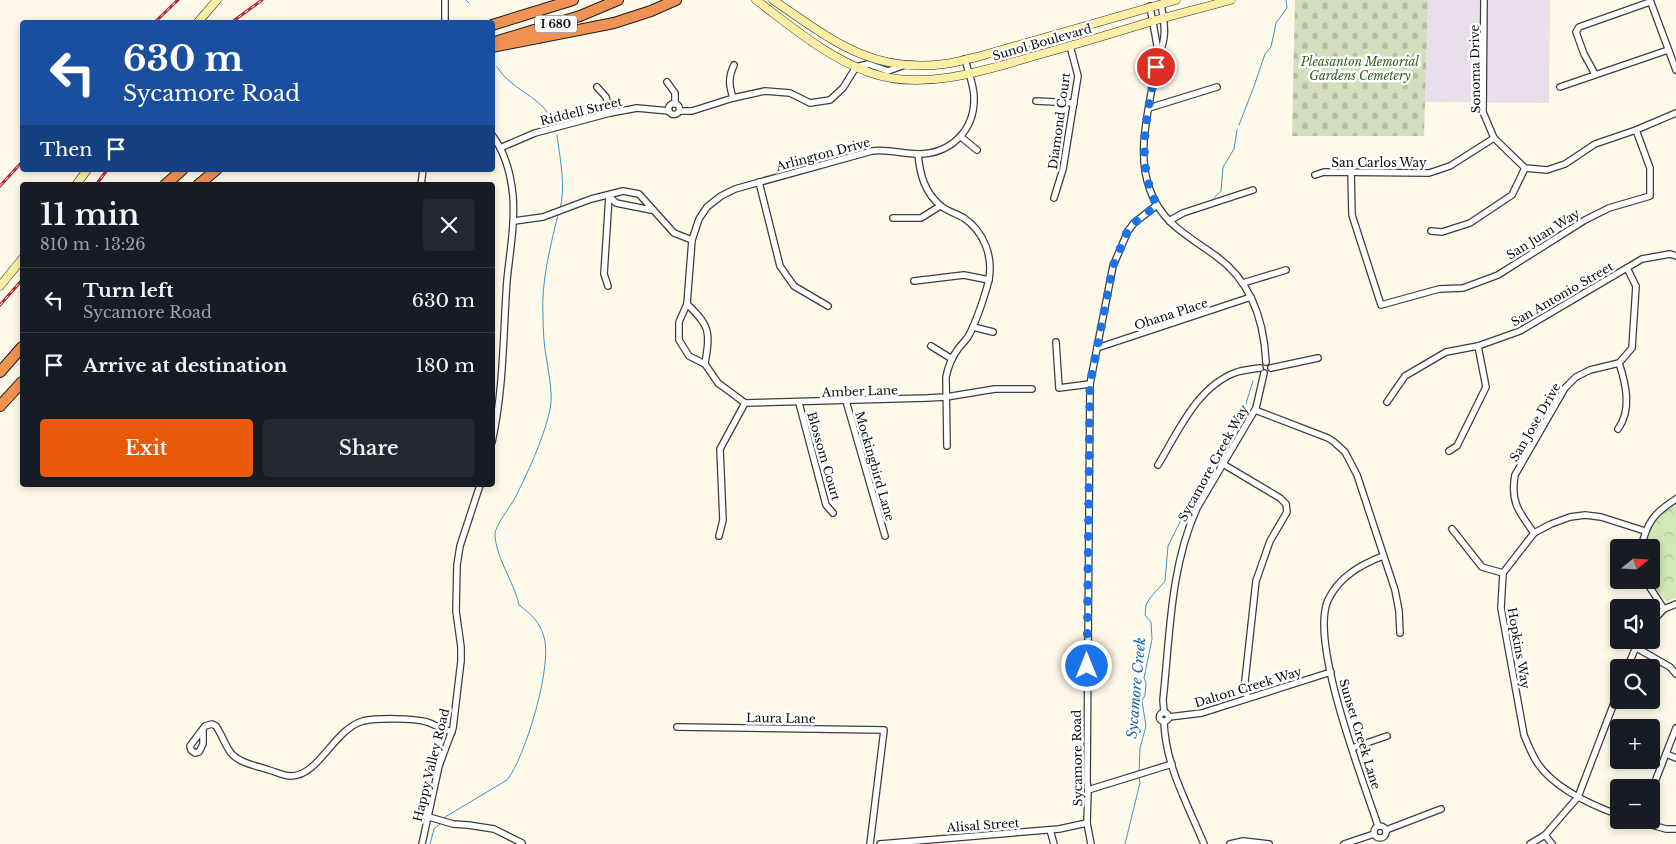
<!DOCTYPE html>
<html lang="en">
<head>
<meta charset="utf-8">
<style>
	:root { --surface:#171b24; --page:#242831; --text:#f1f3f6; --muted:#9ea1a6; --line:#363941; --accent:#ea580c }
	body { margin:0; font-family:"Libre Baskerville",serif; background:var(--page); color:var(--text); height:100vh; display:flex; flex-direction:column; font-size:19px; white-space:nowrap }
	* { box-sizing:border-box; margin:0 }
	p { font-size:16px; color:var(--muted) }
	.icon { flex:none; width:28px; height:28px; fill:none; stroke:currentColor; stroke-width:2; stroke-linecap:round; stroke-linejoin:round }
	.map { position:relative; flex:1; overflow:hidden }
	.panel { position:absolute; left:20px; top:182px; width:475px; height:305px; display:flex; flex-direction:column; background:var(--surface); border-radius:5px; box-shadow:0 2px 8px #0003 }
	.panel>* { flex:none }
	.hud { position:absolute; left:20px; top:20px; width:475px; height:152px; border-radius:5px; box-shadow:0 2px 8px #0003; background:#1a4fa0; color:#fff; overflow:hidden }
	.needle { width:32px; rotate:72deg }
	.tools { position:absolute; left:1610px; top:539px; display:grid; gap:10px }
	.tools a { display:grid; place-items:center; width:50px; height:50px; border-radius:5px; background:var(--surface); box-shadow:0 2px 8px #0003; font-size:25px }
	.pin { position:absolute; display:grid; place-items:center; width:42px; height:42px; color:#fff; margin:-21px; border:2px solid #fff; border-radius:50%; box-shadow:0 1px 5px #0007 }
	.me { position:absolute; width:55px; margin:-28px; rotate:0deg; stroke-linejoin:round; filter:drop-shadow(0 0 4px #0008) }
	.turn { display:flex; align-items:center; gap:18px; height:105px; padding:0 20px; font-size:22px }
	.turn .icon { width:65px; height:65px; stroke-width:2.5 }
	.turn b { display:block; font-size:35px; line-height:42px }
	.then { display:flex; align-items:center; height:48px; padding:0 20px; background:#0003; gap:10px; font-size:19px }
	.round { display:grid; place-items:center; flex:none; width:52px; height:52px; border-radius:5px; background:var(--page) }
	.head { display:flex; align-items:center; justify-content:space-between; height:85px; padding:0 20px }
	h1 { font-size:30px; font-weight:600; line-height:38px }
	.primary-button { display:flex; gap:10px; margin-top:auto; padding:10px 20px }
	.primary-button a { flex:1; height:58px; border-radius:5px; background:var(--accent); color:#fff; font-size:20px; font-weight:600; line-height:58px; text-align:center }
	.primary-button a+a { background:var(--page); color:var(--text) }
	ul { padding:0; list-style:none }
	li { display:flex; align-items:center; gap:15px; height:65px; padding:0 20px; border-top:1px solid var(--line) }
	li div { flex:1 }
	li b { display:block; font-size:19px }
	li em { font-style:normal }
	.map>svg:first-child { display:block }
</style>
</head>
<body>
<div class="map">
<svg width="1676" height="844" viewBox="0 0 1676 844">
	<defs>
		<pattern id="cemetery-stones" width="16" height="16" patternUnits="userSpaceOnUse" patternTransform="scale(1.25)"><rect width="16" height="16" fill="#d5debc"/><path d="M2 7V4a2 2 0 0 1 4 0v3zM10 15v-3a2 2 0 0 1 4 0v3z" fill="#b6bda0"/></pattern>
		<pattern id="park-crowns" width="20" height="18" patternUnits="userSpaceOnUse" patternTransform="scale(1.25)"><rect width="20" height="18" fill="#d1e7b4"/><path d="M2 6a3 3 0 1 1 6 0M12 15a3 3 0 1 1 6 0" fill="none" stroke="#b2c599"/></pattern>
	</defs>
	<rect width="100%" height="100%" fill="#fef9e8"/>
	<path fill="#e7dee9" d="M1428,0H1550L1549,103L1425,102Z"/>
	<path fill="url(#cemetery-stones)" d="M1295,0H1428L1424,136H1292Z"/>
	<path fill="url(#park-crowns)" d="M1676,502V598L1667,601C1648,589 1651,568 1651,548H1646C1649,527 1659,513 1676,502Z"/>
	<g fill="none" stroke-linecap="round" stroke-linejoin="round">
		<g stroke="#3898c9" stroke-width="1">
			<path d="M466,0L469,3"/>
			<path d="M497,67C510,89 538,95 550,116"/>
			<path d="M1239,125L1253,89L1265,54L1271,47L1276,23L1287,8L1286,0"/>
			<path d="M557,135C560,159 566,186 560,209"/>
			<path d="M1214,198L1221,191L1223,167L1234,149L1237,130"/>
			<path d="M1139,773L1140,748L1146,726L1142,701L1145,695L1146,683L1144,678L1152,639L1151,622L1145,615L1146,605L1150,598L1165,581L1168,546L1199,484L1220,450L1225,446L1243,413L1253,381"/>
			<path d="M443,820L445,817L507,780C525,758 553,665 544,637C539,621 532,615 519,605C514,582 495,556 495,534C495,526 510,507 515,498C528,472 542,442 549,414C554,396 549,378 547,361C544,347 543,331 543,316C541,283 550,247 558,215"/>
			<path d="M430,844L434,829L441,823"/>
			<path d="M1125,844L1140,783L1139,777"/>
		</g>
		<defs>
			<g id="minor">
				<path d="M1484,0L1483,112L1494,138L1525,168L1547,170L1565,164L1595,144L1636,130L1676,113"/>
				<path d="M1650,0L1676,70"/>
				<path d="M1150,6C1152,22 1157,39 1158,55C1158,64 1155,73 1153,82C1147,118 1137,155 1150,190C1162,224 1190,237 1216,256C1251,281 1264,321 1266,362"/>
				<path d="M445,22V0"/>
				<path d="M1158,55C1168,39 1164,21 1161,4"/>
				<path d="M965,59C968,72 974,85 974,97C975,130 951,154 918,154C903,154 888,149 872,151L735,189L721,196L707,207L699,219L692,240L687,304L679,322V340L689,356L705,364L718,383L745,403L927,398L946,397L995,389H1032"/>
				<path d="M1595,74L1584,54L1576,32L1579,27L1650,2"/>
				<path d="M667,82L675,93V104"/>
				<path d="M597,87L606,97L610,113"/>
				<path d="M1560,87L1668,50"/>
				<path d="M733,98C729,85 728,78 734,65"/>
				<path d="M1036,101L1074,103"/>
				<circle cx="674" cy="109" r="5.5"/>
				<path d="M1149,108L1217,87"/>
				<path d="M680,111H692L733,98L765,91L790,93L810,103L830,100L843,88L856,67L868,64L888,71L905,65"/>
				<path d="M492,135C505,152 511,176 513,196C515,224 510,251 507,280C503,334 504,388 492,442"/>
				<path d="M961,137L977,150"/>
				<path d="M500,148L535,133L610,113L637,108L669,111"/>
				<path d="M918,154C920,174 924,192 941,206C947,211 957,214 964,218C984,232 993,256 989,279C986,293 975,325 968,337C965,341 961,345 958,349C952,357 948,367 946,377L947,446"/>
				<path d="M1351,172L1352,215L1381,305L1439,289L1463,288L1498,275L1585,220L1609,208L1650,196V168L1636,130"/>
				<path d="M1315,175L1324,172L1429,173L1450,166L1494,138"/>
				<path d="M759,182L780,266L794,286L828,306"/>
				<path d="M421,185L423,170"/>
				<path d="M609,196L616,203L651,210"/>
				<path d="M1054,198L1063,169L1078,76L1070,46"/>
				<path d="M893,218H921L940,206"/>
				<path d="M514,221L543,217L591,199L623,191L639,194L674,233L692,240"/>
				<path d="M1169,221L1183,213L1253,190"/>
				<path d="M1431,231L1442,232L1470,223L1512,195L1525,168"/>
				<path d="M914,281L964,275L989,280"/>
				<path d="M1243,283L1286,270"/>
				<path d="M608,286L604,274L609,196"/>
				<path d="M687,304C711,327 710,332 705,364"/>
				<path d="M973,327L993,332"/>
				<path d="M1056,342L1059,388L1090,384"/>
				<path d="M931,346L952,359"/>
				<path d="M1097,348L1251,297"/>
				<path d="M1271,368L1318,358"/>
				<path d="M846,401L885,536"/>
				<path d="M1387,402L1405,376L1446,352L1478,346L1520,331L1642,259L1670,254L1676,256"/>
				<path d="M799,403L826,505L833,513"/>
				<path d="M1255,410L1328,438L1334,442L1345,452L1357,475L1395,590L1399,611L1400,633"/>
				<path d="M1618,429C1632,410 1626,384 1619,363"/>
				<path d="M1449,451L1457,446L1486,387L1478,346"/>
				<path d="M1223,464L1280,498L1286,504L1287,512L1270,541L1256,581L1245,681L1247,698"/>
				<path d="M1158,465C1178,432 1197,386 1237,372C1244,370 1252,369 1260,368"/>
				<path d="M1452,529L1482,567L1503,573"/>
				<path d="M1534,533C1519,512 1510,502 1515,475L1565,388L1576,377L1590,370L1619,363L1632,348L1636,286L1627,268"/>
				<path d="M719,536L723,520L720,449L745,403"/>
				<path d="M1641,548C1647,522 1654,513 1676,499"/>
				<path d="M1645,580L1664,609"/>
				<path d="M1651,623L1664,609L1676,604"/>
				<path d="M1635,647L1670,667L1676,674"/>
				<path d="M1627,668L1639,640"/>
				<path d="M1164,712L1163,700C1170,636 1170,567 1197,508L1256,408L1264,373"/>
				<circle cx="1164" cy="717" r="4.5"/>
				<path d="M1169,717L1202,713L1331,672"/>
				<path d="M1164,721C1165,765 1188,805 1204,844"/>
				<path d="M677,727L884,730L870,844"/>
				<path d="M203,730V744L199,752L195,753L191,750L190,746L205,726L212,724L216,726C222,735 225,745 231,753C239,763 257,766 269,770C276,772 284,776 291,776C319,776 334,729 363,721C376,718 414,718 427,722C436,725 443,730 452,732"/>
				<path d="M1352,748L1387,736"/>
				<path d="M1666,754L1676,758"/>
				<path d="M1088,790L1172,764"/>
				<path d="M1651,792L1676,728"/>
				<path d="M1619,815C1591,805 1555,788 1538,764C1532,755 1528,745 1524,735L1501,608L1503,573L1534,533L1551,524L1570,517L1585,515L1601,517L1645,531"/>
				<path d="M429,817L453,824L468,825L494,829L522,843"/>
				<path d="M1634,820L1666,829H1676"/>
				<circle cx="1380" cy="832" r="6"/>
				<path d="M1378,826C1363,780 1309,642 1328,600C1339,577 1360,565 1383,556"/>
				<path d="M1050,830L1054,844"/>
				<path d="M1386,830L1441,809"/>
				<path d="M1545,835L1552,844"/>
				<path d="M422,844L439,766L453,728L461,661V647L456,611L457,565L460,546L480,485"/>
				<path d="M880,844L1059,829L1087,823"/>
				<path d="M1091,844L1087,823L1088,790L1087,781L1090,384L1113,266L1128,231L1134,223L1157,205"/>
				<path d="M1230,844L1243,841L1269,844"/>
				<path d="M1344,844L1374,834"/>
				<path d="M1530,844L1545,835L1578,797L1619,690"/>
			</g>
			<g id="secondary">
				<path d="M756,0C792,27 828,58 871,73C922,91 984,71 1034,56C1071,46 1107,35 1143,24C1172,15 1202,8 1231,0"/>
				<path d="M773,0C829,38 871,74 944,64C955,63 966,59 977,57L1176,0"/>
				<path d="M198,22L217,0"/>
				<path d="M76,185L87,170"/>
				<path d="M0,286L22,259"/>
			</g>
			<g id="motorway">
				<path d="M492,25L573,0"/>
				<path d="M498,41L580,16L618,0"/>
				<path d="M492,47L614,23L651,11L676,0"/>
				<path d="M165,185L182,170"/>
				<path d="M198,185L216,170"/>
				<path d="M0,372L22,347"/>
				<path d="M0,406L22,382"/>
			</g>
		</defs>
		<use href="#minor" stroke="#3d3d3d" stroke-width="8"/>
		<use href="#secondary" stroke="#2c2c2c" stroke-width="9"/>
		<use href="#motorway" stroke="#1b1b1b" stroke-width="12"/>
		<use href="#minor" stroke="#fff" stroke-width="5.5"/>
		<use href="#secondary" stroke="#fdeea5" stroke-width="8"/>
		<use href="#motorway" stroke="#f09254" stroke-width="10"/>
		<defs>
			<g id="rail">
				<path d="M155,22L178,0"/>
				<path d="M232,22L262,0"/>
				<path d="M96,185L107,170"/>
				<path d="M0,186L22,162"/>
				<path d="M0,305L22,280"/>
			</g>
		</defs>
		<use href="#rail" stroke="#b52737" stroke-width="3"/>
		<use href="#rail" stroke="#fff" stroke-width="1" stroke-dasharray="4" stroke-linecap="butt"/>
	</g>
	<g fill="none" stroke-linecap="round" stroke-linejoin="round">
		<path stroke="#1a73e8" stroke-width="9" stroke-dasharray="0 16.2" d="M1087,666L1090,384L1113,266L1128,230L1134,223L1157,205C1134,161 1148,113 1156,67"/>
	</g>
	<g text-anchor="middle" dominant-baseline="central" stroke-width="5" stroke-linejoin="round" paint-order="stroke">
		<rect fill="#fff" stroke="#545454" stroke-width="1" x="535" y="15.5" width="42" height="17" rx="4"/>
		<g font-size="11" font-weight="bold" fill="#0a0a0a">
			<text x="556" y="24">I 680</text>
		</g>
		<g font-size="12" fill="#0a0a0a" stroke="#fff">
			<text transform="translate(1042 42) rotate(-16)">Sunol Boulevard</text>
			<text transform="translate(1475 69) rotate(-91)">Sonoma Drive</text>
			<text transform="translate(581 111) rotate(-14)">Riddell Street</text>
			<text transform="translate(1059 121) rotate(-82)">Diamond Court</text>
			<text transform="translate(823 154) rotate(-15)">Arlington Drive</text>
			<text x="1379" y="162">San Carlos Way</text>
			<text transform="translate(1543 234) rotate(-32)">San Juan Way</text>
			<text transform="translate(1562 294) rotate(-30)">San Antonio Street</text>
			<text transform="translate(1171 314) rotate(-18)">Ohana Place</text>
			<text transform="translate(860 391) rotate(-2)">Amber Lane</text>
			<text transform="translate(1535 422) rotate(-60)">San Jose Drive</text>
			<text transform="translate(824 456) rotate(74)">Blossom Court</text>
			<text transform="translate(1213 463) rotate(-61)">Sycamore Creek Way</text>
			<text transform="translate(875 466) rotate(74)">Mockingbird Lane</text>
			<text transform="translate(1519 648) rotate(80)">Hopkins Way</text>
			<text transform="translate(1248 687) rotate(-17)">Dalton Creek Way</text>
			<text transform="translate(781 718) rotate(1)">Laura Lane</text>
			<text transform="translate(1360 734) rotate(73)">Sunset Creek Lane</text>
			<text transform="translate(1077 758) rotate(-91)">Sycamore Road</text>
			<text transform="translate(431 765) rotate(-76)">Happy Valley Road</text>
			<text transform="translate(983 825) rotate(-4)">Alisal Street</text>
		</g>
		<g font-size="12" font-style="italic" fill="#2f5f1e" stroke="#fff">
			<text x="1360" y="61">Pleasanton Memorial<tspan x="1360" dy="14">Gardens Cemetery</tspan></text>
		</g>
		<g font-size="14" font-style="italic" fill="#196797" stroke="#fff">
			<text transform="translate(1136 688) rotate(-85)">Sycamore Creek</text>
		</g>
	</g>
</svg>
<div class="tools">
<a><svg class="needle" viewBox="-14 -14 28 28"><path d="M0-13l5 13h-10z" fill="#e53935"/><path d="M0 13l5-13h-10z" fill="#9ea1a6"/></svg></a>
<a><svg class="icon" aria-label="sound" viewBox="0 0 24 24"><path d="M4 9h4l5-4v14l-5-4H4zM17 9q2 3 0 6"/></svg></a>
<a><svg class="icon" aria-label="search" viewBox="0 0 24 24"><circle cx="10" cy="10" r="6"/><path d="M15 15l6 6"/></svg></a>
<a>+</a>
<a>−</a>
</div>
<div class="pin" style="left:1156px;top:67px;background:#d93025"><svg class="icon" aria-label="arrive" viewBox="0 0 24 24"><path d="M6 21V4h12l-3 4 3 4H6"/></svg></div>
<svg class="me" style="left:1087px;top:666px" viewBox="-20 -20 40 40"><circle r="17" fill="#1a73e8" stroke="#fff" stroke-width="3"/><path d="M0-11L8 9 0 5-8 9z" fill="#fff"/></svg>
<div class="hud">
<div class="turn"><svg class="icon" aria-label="left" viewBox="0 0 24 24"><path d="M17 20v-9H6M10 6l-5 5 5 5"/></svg><div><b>630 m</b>Sycamore Road</div></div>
<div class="then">Then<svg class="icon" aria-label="arrive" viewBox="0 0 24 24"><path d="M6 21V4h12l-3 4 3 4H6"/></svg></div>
</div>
<section class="panel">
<div class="head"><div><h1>11 min</h1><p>810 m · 13:26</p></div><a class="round"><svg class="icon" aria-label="close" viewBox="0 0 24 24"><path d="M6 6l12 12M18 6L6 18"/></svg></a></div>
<ul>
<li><svg class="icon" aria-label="left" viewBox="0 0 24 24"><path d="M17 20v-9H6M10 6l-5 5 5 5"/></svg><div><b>Turn left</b><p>Sycamore Road</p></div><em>630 m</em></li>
<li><svg class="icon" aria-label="arrive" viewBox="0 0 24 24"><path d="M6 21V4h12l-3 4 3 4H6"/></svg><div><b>Arrive at destination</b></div><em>180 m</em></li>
</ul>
<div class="primary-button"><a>Exit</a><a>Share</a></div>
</section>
</div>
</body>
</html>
